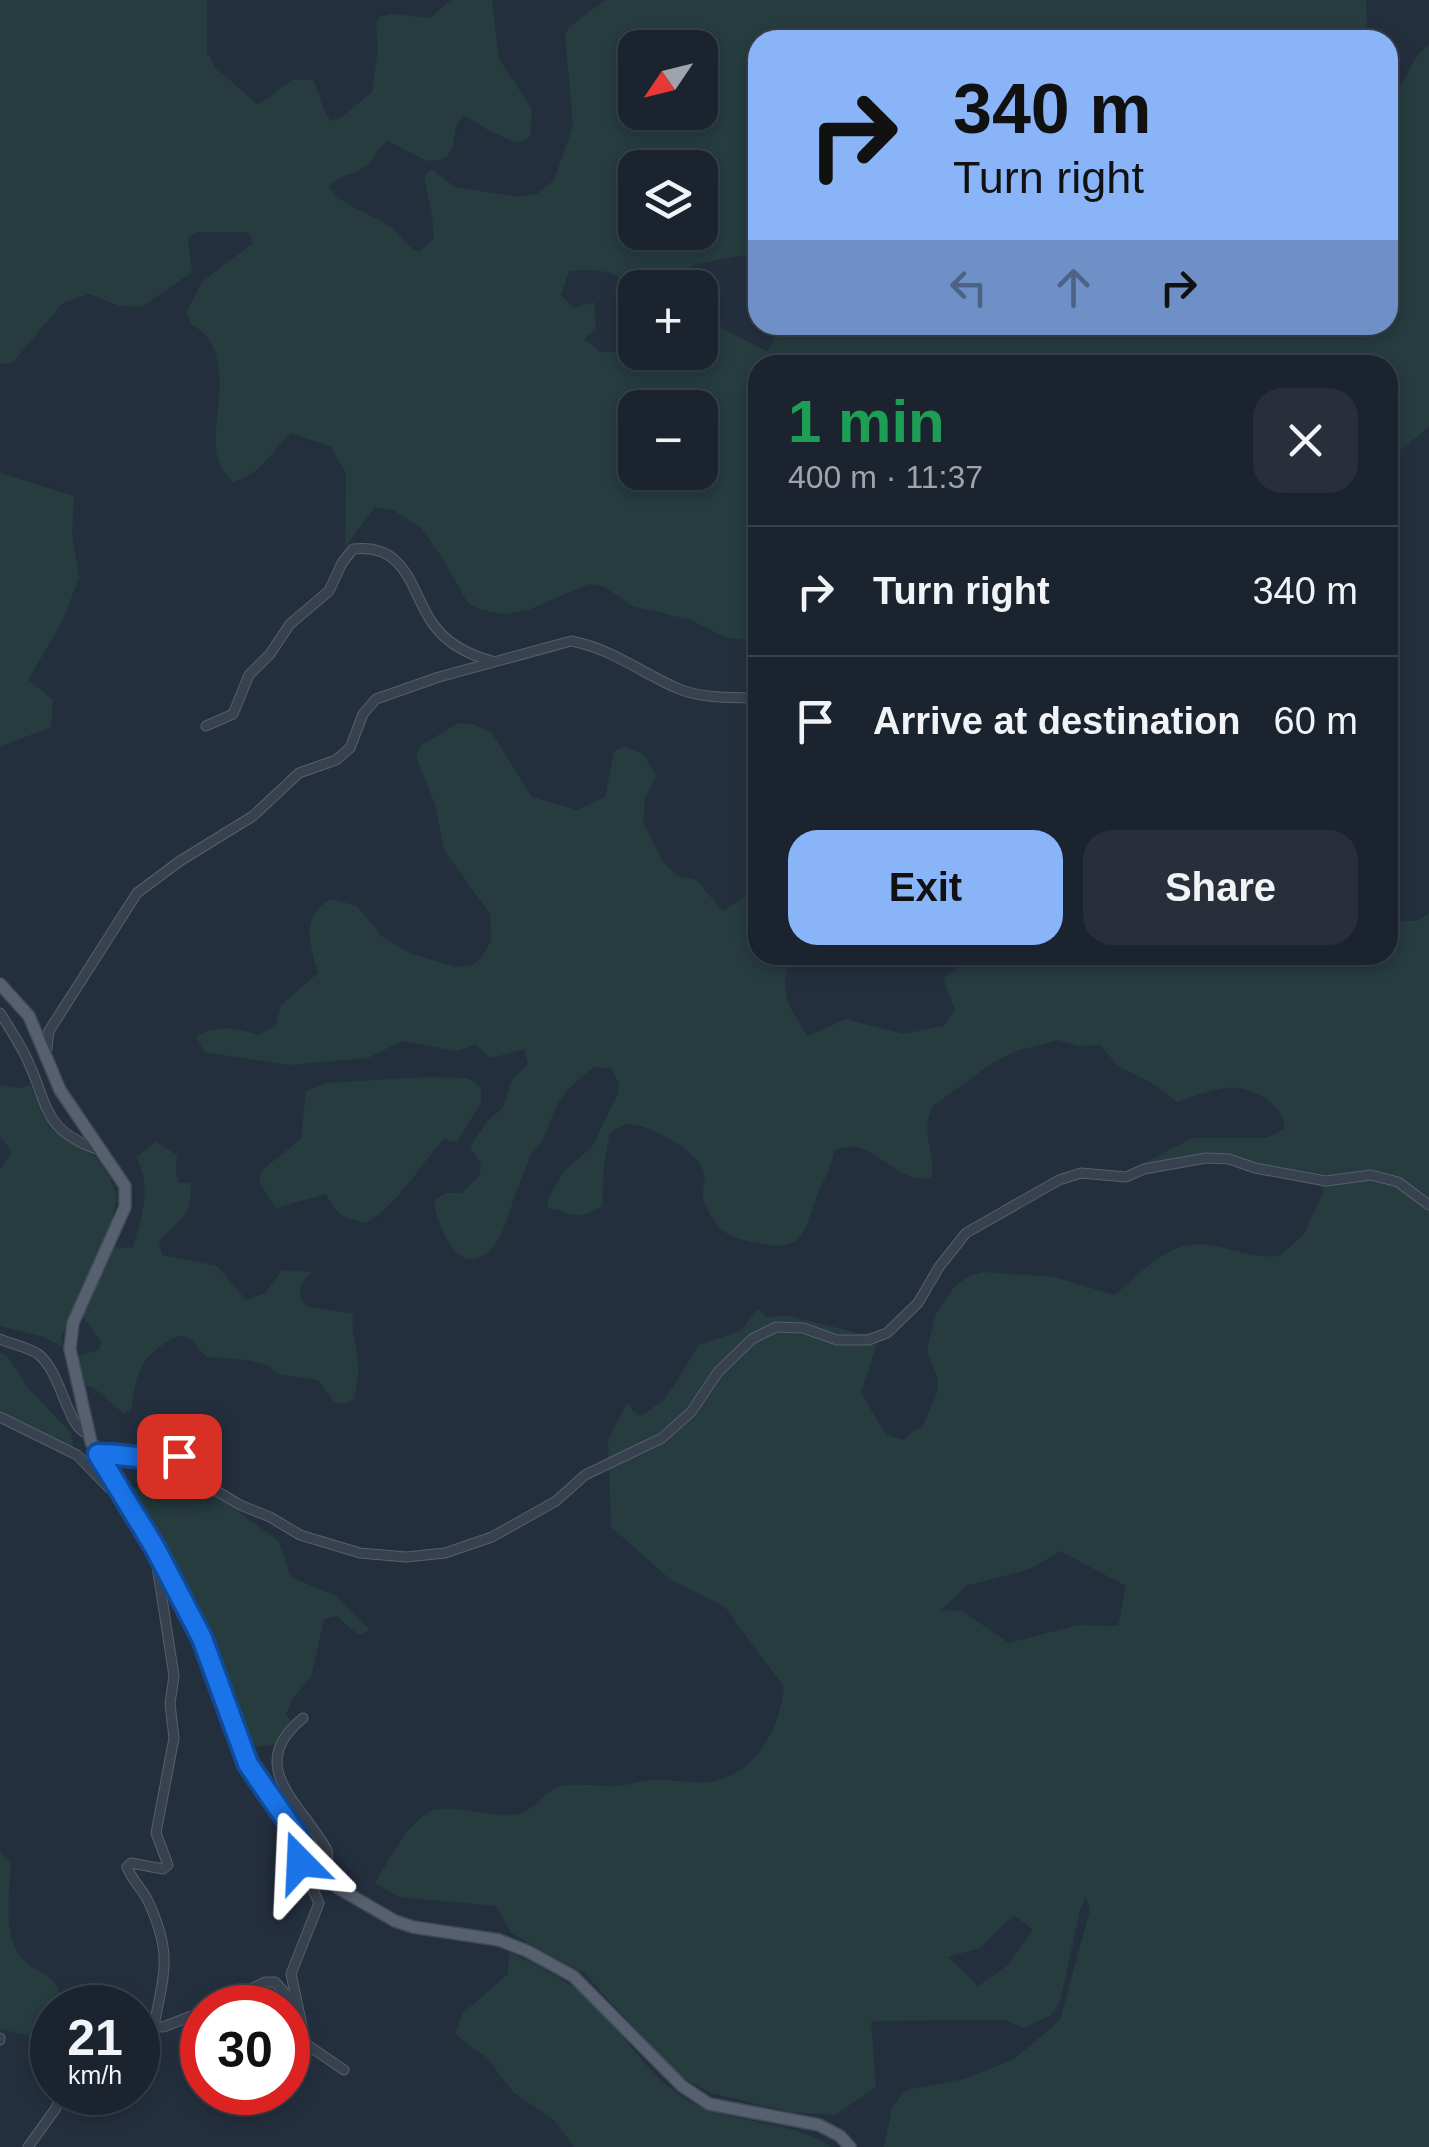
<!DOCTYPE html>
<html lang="en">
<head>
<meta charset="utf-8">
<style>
	:root { --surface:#1b232e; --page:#282f3a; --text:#f1f3f6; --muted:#a0a4aa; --line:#39404a; --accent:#8ab4f8 }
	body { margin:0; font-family:Arial,sans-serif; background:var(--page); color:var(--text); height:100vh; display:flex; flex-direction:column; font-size:38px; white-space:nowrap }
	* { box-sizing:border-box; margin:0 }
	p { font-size:32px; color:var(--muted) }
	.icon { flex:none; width:55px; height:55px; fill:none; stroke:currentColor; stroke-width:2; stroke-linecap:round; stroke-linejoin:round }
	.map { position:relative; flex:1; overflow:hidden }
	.panel { position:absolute; left:748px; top:355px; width:650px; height:610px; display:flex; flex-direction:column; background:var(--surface); border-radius:30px; box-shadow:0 5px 15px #0003,0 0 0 2px var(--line) }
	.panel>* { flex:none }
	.hud { position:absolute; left:748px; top:30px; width:650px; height:305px; border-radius:30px; box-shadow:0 5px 15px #0003,0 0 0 2px var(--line); background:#8ab4f8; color:#111; overflow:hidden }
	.needle { width:65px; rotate:235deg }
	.fabs { position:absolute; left:618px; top:30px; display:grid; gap:20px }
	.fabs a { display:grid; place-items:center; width:100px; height:100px; border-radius:20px; background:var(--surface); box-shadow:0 5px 15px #0003,0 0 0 2px var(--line); font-size:50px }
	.speed { position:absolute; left:30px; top:1985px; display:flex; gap:20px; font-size:50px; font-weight:700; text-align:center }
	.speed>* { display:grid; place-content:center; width:130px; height:130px; border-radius:50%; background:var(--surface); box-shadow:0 5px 15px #0003,0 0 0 2px var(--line); line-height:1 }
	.speed small { font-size:25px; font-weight:400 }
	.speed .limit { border:15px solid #d22; background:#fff; color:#111 }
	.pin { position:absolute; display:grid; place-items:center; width:85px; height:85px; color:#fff; margin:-42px; border-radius:20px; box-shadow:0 5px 15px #0006 }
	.me { position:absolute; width:110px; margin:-55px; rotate:339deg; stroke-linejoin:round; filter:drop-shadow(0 0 8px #0008) }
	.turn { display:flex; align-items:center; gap:35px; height:210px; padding:0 40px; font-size:45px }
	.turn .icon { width:130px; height:130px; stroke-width:2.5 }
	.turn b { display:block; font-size:70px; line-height:85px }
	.lanes { display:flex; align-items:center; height:95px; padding:0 40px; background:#0003; justify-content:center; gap:50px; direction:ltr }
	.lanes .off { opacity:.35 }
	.round { display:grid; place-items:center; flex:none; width:105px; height:105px; border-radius:30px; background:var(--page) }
	.head { display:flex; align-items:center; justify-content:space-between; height:170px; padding:0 40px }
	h1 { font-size:60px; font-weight:600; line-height:75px; color:#1e9e55 }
	.action { display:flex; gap:20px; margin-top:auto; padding:20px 40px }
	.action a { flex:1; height:115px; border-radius:30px; background:var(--accent); color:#111; font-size:40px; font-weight:600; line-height:115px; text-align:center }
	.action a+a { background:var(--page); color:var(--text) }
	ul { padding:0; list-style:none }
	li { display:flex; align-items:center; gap:30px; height:130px; padding:0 40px; border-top:2px solid var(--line) }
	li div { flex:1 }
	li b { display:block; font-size:38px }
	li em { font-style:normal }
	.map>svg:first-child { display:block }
</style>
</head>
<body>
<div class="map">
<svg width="1429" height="2147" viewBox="0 0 1429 2147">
	<rect width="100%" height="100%" fill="#242f3e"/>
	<g fill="#263c3f" fill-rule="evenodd">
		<path d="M0,0H207V53L216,68L258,105L292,80H313C321,93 320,109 331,121L342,117L372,92L378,48L376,24L380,17L391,14L430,18L451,0H492L499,59L532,109L530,137L517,143L491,132L464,115C450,126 459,148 444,159L427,161L388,141C376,148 376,158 366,166C353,176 340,173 329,187C343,208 369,212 389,226C400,234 406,247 419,252L434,239L432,215L424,177L431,169L455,187L519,197L537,194L554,180L573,126L565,35L569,27L605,0H1366L1367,27L1352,40H758L757,260L744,255L693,265L663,287L635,288V316C633,309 633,298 630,291C621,268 590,269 569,271L561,295L574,308L594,302L596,329L584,339L600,352H700V306L710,310L723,329L767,351L776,337L770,325H1388V102C1406,85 1410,59 1429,44V427L1388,460V365H758L757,641L727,638L691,620L632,606L605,587L589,584L528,610L505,614L478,609L467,602L445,562L420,527L393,510L375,507L345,547L346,473L331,447L292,433C272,448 262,476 232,482C223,471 216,460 216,445C214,409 235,348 192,325L186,313L202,282L253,243L248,232H197L188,238L192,272L142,307L120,306L89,294L63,303L13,362L0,364ZM635,48H700V112H635ZM635,168H700V232H635ZM635,408H700V472H635Z"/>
		<path d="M0,473L74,496L72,533L79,578L62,622L28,680L53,700L51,727L0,747Z"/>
		<path d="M458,723L473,724L492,733L532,797L577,810L605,797L614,751L624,747L643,754L656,776L645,798L643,822L663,862L677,876L696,880L723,911L757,888L758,955H790C779,994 787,1004 808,1036L846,1019L903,1034L944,1026L955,1010L943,978L963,963L967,955H1388V921H1418L1429,913V2147H884L892,2108L906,2090L964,2079L1013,2060L1060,2020L1090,1910L1086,1897L1080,1910L1060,2002L1050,2016L1023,2028L1004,2020L871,2021L876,2087L835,2115L790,2112L711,2093L679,2076L584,1973L512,1934L496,1906L398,1897L375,1883C388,1862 408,1822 431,1811C448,1803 490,1817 514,1815C534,1813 547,1787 565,1785C583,1783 601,1787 619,1786C629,1785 639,1781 649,1780C669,1779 690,1784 710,1782C755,1775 780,1729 784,1687L725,1607L671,1580L611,1527L608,1440L627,1403L633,1411L641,1416L665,1399L699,1345L740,1331L758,1309L766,1317L789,1316L871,1336L877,1344L861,1393L886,1435L903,1440L923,1425L937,1393L938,1380L927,1350L936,1314L954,1287L969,1276L982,1272L1055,1277L1114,1295C1143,1272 1168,1239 1210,1245C1233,1249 1256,1259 1280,1256L1304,1234L1324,1190L1321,1186L1335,1176L1249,1163L1179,1159L1130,1170L1193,1138H1267L1285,1128C1283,1101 1247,1084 1224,1088C1208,1091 1192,1097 1177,1102L1150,1082L1118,1066L1100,1045L1078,1046L1058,1040L1016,1051L992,1063L933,1106C918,1134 939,1158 930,1178C895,1185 869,1132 834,1151C831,1170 821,1184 815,1201C803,1236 802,1252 758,1243C746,1241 732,1238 722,1230C714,1223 705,1207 703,1197C702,1189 706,1181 704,1174C701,1152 652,1126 631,1124C623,1124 617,1129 610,1133L604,1164L602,1206C572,1224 571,1210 547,1208L549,1197L564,1171L592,1147L618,1093L619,1084L611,1068L594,1067C580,1078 566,1090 557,1105C551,1117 548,1130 542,1141C539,1146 534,1149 532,1153C526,1165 521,1181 515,1195C508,1214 505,1236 489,1251C457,1281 437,1223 434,1201L445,1193H462L480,1175L481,1164L470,1147L487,1121L503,1108L512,1079L528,1064L524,1049L492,1058L476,1045L456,1051L402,1041L368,1058L288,1065L204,1052L197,1038L199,1034C223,1025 235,1028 259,1035L276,1026L281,1005L318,973C310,944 299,917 331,899L357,906L381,936L409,953L456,967L472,965L482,957L491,941L490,914L444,850L435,804L416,757L420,746ZM1060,1551L1126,1586L1118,1626L1077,1625L1009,1643L962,1611L941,1610L966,1586L1030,1569ZM1014,1915L1033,1930L1008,1965L978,1986L948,1957L980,1948Z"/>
		<path d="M426,1077L468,1078L481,1088V1102L457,1142L444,1139C417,1168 401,1202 366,1223C341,1217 338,1216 326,1194L276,1208L259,1182L262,1170L301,1139L306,1091L327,1083Z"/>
		<path d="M0,1085L19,1088L30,1085L50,1125L96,1157L110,1178L117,1197L112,1219L61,1338L63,1347L44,1337L0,1326V1170L12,1152L0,1136Z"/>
		<path d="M156,1142L177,1155L176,1172L179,1183H191C191,1219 180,1218 159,1241L162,1255L217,1266L246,1300L265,1293L282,1270L312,1272L300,1286V1297L307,1306L353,1314C351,1333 357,1346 358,1365C359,1376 356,1388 354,1399L343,1404L334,1402L318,1380L281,1375L267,1365L247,1360L208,1357C199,1352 193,1337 184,1336C177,1335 167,1341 162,1345C137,1362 136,1381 131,1409L124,1414L94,1388L83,1384L78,1356L99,1350L101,1341L81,1314L115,1247L133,1248C141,1216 153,1188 136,1157Z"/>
		<path d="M0,1352L8,1357L28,1388L71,1433L73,1447L0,1414Z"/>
		<path d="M190,1465L212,1493L279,1541L291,1577L336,1596L370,1630L358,1635L337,1616L324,1619L311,1677L293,1698L286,1714L291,1721L275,1745L249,1747C228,1674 195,1610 158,1544L160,1539L133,1488L177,1481Z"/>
		<path d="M0,1852L11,1862C10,1887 5,1919 13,1942C26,1979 58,1964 64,2007L52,2008V2037L48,2040L0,2029Z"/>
		<path d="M509,1952C540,1967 576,1984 600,2010C627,2039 651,2078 686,2099C730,2126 789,2118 831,2147H574L554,2120L513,2092L487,2058L455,2034L463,2013L508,1974Z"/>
	</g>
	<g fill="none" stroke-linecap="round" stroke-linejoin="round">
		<defs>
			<g id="minor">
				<path d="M206,726L233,714L249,675L270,654L290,624L329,591L342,563L353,549C408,543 410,591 433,624C448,645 469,655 492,661"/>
				<path d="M0,1013C9,1027 18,1041 25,1055C50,1104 39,1130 102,1151"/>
				<path d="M46,1056L49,1031L137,893L180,861L253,816L299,773L336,760L350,748L363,714L376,699L439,677L571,641C611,648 643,674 679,689C704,699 732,697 758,698"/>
				<path d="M0,1339C11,1344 28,1347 38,1354C62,1372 67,1429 88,1434"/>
				<path d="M0,1417L77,1455L109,1488L120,1493"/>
				<path d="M98,1454H129L151,1461L179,1456L197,1464L215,1490L240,1505L270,1517L300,1535L360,1553L406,1557L445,1553L492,1537L556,1501L585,1475L662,1438L691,1412L718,1372L752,1339L776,1327L803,1328L837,1340H868L887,1333L918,1303L939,1267L966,1233L1059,1180L1081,1173L1126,1177L1144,1169L1206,1158L1229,1159L1255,1168L1326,1181L1371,1175L1398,1182L1429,1205"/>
				<path d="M303,1718C244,1766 300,1802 327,1850L328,1860L321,1872"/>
				<path d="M299,1841L300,1862L319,1903L291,1974L306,2044L344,2070"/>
				<path d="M94,2008L95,1996L101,1990L108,1992L114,2008"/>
				<path d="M211,2008L265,1982H275L295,2004"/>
				<path d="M138,2026L163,2027L202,2012"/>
				<path d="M154,2026C164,1972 173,1955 148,1901C142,1889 132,1880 127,1867L131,1863L163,1869L168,1865L156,1833L174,1738L170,1704L174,1676L155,1553"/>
				<path d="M0,2038V2040"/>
				<path d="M28,2147L56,2108L62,2092"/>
			</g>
			<path id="major" d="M0,984L29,1016L60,1090L125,1186V1207L73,1323L70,1349L91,1442L154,1546L202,1637L248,1764L321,1872L338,1888L395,1921L413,1927L499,1940L527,1951L573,1976L682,2086L709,2104L819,2125L840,2136L850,2147"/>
		</defs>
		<use href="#minor" stroke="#565f6c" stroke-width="11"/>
		<use href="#major" stroke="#414a57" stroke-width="14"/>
		<use href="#minor" stroke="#38414e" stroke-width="9"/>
		<use href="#major" stroke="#56606e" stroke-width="11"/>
	</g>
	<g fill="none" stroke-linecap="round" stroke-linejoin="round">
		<defs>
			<path id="route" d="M179,1456C148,1462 129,1454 98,1454L154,1546L202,1638L248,1764L299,1838L300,1862"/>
		</defs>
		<use href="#route" stroke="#114b97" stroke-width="25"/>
		<use href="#route" stroke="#1a73e8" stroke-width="18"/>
	</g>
</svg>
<div class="fabs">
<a><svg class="needle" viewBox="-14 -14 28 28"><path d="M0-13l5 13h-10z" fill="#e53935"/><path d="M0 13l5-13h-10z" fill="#a0a4aa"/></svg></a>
<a><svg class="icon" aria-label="layers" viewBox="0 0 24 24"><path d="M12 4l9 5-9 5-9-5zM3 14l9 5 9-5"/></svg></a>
<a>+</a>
<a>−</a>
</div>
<div class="speed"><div>21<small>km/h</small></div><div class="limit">30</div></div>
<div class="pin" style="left:179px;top:1456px;background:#d93025"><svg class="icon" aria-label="arrive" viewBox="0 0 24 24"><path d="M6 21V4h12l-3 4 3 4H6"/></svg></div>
<svg class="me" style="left:300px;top:1862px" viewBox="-20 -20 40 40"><path d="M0-17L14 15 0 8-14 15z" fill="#1a73e8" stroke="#fff" stroke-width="4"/></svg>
<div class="hud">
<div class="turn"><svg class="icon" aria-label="right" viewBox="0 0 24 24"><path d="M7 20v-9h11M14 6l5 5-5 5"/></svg><div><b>340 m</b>Turn right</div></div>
<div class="lanes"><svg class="icon off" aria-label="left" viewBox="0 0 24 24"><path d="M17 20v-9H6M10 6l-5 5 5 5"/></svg><svg class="icon off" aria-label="ahead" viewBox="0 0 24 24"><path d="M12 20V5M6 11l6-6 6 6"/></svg><svg class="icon" aria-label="right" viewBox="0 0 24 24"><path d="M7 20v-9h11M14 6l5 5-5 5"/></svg></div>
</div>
<section class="panel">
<div class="head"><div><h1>1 min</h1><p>400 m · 11:37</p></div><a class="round"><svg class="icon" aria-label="close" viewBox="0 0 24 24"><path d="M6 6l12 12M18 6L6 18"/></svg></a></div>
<ul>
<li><svg class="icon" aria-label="right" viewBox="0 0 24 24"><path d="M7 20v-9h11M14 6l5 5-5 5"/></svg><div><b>Turn right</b></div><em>340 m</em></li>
<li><svg class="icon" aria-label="arrive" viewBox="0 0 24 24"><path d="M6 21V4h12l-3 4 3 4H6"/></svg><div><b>Arrive at destination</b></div><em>60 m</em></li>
</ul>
<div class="action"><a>Exit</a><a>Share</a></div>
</section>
</div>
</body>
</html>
